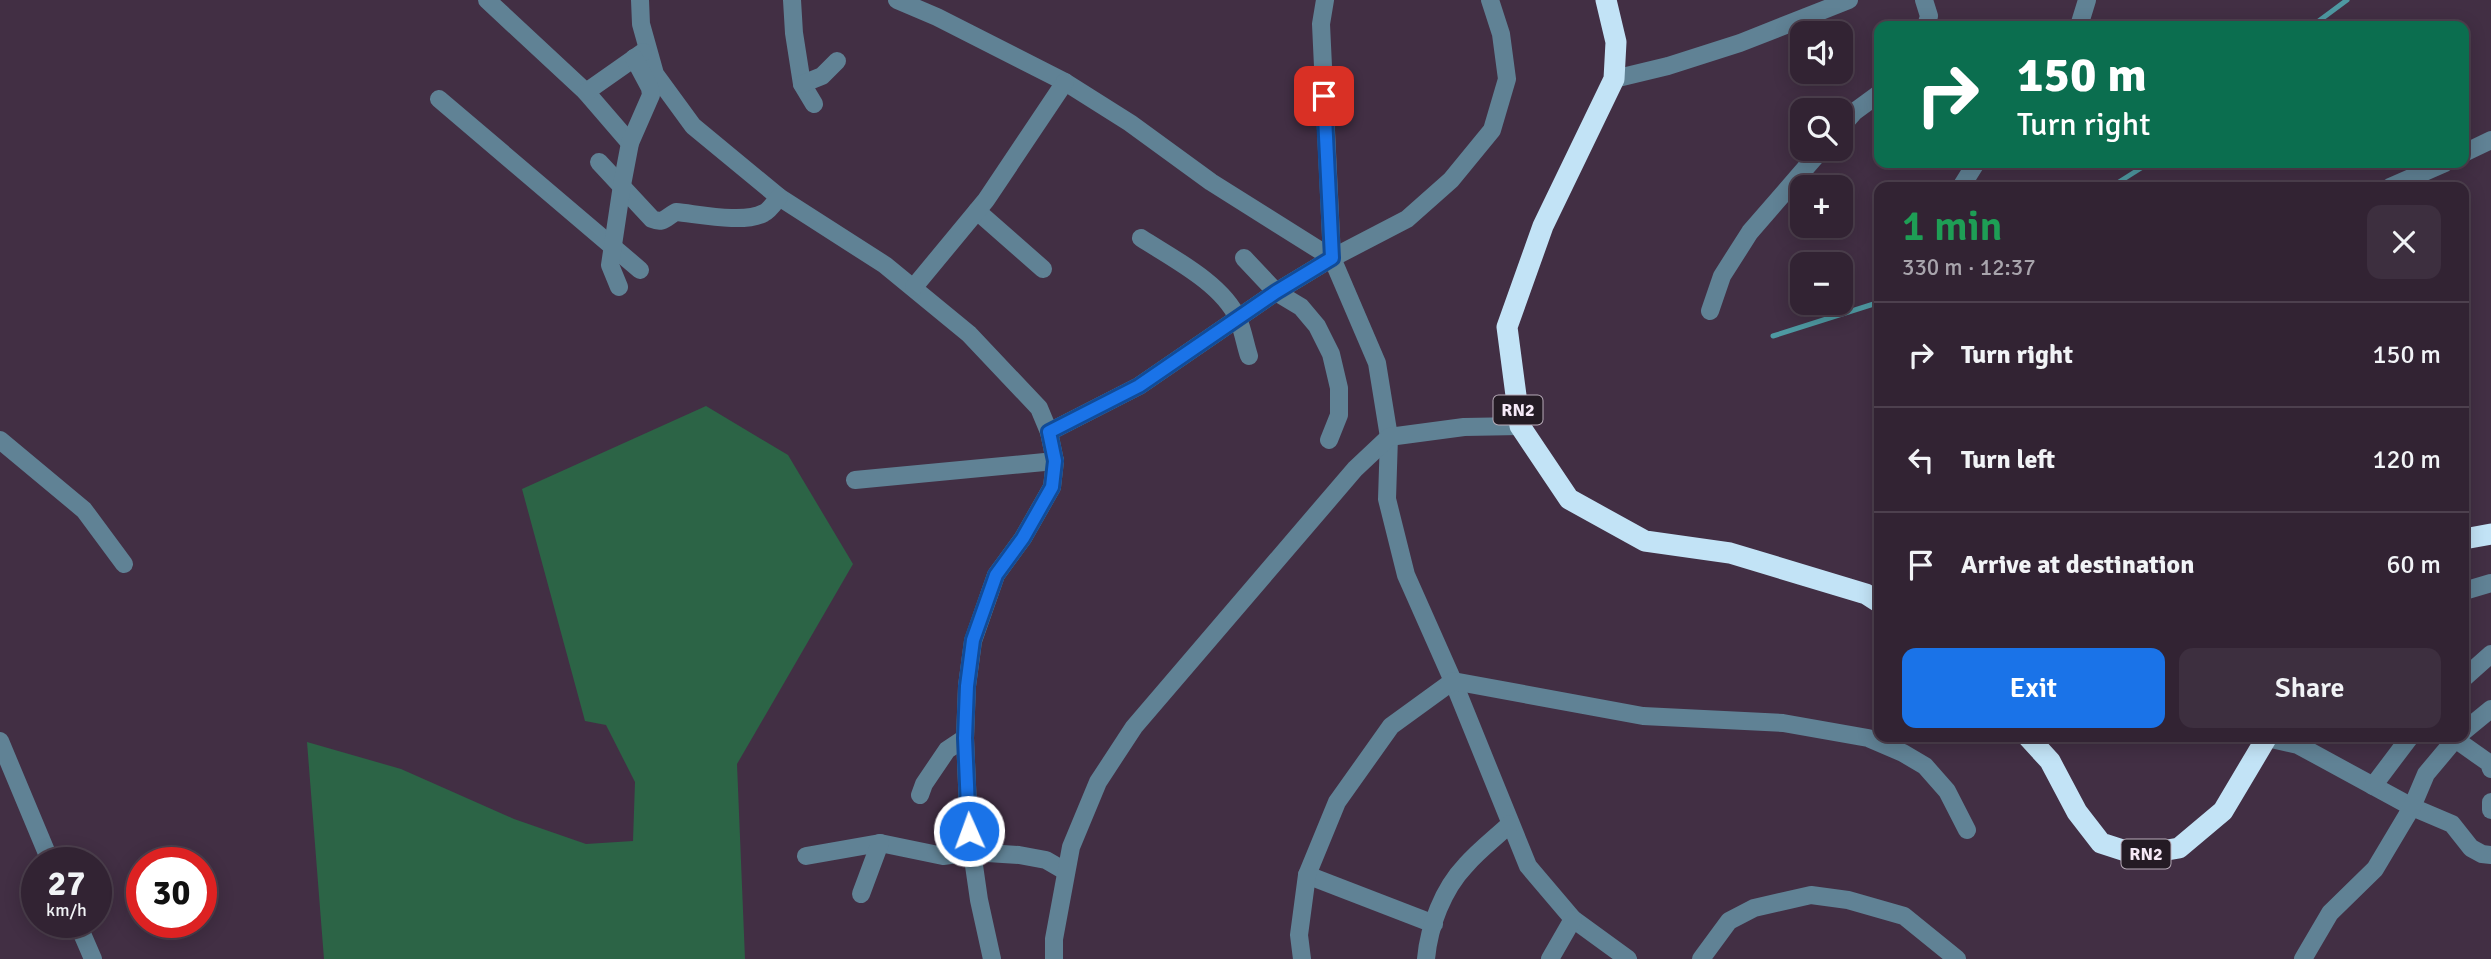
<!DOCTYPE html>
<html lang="en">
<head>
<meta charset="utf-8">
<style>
	:root { --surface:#322333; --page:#3d2f3f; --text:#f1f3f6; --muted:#a8a4ac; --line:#4d404e; --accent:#1a73e8 }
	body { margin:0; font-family:Signika,sans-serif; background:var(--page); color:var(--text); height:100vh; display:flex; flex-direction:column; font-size:26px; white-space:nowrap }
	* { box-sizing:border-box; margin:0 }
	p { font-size:23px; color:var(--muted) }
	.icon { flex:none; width:38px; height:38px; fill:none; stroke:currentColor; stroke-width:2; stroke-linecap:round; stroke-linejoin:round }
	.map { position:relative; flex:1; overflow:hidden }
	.details { position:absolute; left:1874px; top:182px; width:595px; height:560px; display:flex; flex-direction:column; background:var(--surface); border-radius:14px; box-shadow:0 4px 18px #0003,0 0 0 2px var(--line) }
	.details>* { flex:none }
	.top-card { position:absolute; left:1874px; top:21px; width:595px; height:147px; border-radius:14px; box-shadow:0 4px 18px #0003,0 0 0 2px var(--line); background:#0b6e4f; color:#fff; overflow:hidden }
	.fabs { position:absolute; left:1790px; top:21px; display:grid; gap:14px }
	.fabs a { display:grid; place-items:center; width:63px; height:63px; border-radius:14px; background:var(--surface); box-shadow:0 4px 18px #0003,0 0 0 2px var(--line); font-size:35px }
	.speed { position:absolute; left:21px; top:847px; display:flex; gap:14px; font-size:35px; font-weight:700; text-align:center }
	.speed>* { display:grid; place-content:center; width:91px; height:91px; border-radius:50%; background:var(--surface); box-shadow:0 4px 18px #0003,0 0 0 2px var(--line); line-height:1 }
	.speed small { font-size:18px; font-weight:400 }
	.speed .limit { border:10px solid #d22; background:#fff; color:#111 }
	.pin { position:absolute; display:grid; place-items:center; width:60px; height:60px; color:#fff; margin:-30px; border-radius:14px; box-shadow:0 4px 10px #0006 }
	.me { position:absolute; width:77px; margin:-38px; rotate:358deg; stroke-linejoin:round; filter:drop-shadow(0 0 5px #0008) }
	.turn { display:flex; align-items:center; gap:24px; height:147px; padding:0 28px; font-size:32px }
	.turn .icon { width:91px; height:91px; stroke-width:2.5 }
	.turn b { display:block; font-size:49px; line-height:60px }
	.round { display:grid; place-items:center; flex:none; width:74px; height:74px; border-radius:14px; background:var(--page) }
	.overview { display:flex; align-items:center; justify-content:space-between; height:119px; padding:0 28px }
	h1 { font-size:42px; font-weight:600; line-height:52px; color:#1e9e55 }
	.action { display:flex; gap:14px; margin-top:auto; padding:14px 28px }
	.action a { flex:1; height:80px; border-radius:14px; background:var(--accent); color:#fff; font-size:28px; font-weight:600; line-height:80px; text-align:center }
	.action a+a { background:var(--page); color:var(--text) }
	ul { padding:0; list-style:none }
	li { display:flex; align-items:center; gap:21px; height:105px; padding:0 28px; border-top:2px solid var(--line) }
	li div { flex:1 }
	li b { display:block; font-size:26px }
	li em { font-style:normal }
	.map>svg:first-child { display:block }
</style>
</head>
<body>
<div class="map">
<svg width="2491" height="959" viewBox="0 0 2491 959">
	<rect width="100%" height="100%" fill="#422f44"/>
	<path fill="#2c6446" d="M706,406L788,455L853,564L737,764L745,959H324L307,742L401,769L514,819L586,844L633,841L635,782L606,725L585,721L522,489Z"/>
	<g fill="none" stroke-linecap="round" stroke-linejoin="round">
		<g stroke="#4e99a2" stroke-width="5">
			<path d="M2312,26L2347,0"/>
			<path d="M2111,187L2149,163"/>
			<path d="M1773,336L1880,302"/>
		</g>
		<g stroke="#608295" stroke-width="18">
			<path d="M487,0L586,92L630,143"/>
			<path d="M640,0L641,24L655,74L693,126L779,197L885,265L969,334L1039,408L1049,432L1055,461L1052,487L1023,538L996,575L973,641L967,686L965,738L969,831L979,900L992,959"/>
			<path d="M792,0L794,33L802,84L814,104"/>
			<path d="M897,0L937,17L1065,82L1130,123L1211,182L1332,258"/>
			<path d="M1325,0L1321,24L1332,258L1377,363L1389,437L1387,499L1406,575L1453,681L1528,866L1573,919L1628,959"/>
			<path d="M1924,0L1929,16L1926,26"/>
			<path d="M2079,26L2087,0"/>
			<path d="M1614,79L1668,66L1740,43L1849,0"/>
			<path d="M802,84L822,76L837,61"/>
			<path d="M586,92L643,52"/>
			<path d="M439,99L640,270"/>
			<path d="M1841,127L1854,112L1880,93"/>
			<path d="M2464,153L2491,140"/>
			<path d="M599,162L652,219C664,224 666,217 676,212C698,214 744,224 764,213C770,210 775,202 779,197"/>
			<path d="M1961,187L1976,163"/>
			<path d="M2390,187L2445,163"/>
			<path d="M977,211L1043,269"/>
			<path d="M1141,238C1172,258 1223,284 1238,319C1243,330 1245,344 1249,356"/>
			<path d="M1244,258L1276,292L1301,307L1317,326L1331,354L1339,388V415L1329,440"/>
			<path d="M619,287L610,265L622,185L630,143L651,95L650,88L634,58"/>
			<path d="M914,287L986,200L1065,82"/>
			<path d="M1710,311L1722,276L1750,232L1822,149"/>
			<path d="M1049,432L1139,386L1276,292L1332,258L1407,219L1451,180L1492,130L1507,79L1501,34L1490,0"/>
			<path d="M0,440L84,510L124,564"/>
			<path d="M855,480L1055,461"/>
			<path d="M2464,591L2491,583"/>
			<path d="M2464,678L2491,654"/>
			<path d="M2464,731L2491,709"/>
			<path d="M2267,738L2298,745L2412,807L2452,824L2471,848L2482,854L2491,855"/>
			<path d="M2455,739L2489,763L2491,769"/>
			<path d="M0,741L51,863"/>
			<path d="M2373,786L2410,737"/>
			<path d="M920,795L924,784L947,750L965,738"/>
			<path d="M2491,802V810"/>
			<path d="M806,856L880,843L943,856L972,852L1019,855L1046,860L1065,871"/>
			<path d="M1307,875L1434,924"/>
			<path d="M861,894L880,843"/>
			<path d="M77,922L93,959"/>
			<path d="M1054,959V939L1071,847L1098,782L1134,727L1355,469L1389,437L1464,427L1520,426"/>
			<path d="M1302,959L1299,935L1307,875L1337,802L1391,726L1453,681L1643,716L1783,723L1868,738L1903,753L1925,766L1947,791L1967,830"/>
			<path d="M1426,959C1429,926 1443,889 1466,865C1479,850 1495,838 1510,824"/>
			<path d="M1550,959L1573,919"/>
			<path d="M1701,959L1729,921L1754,908L1811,895L1848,900L1904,916L1957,959"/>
			<path d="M2303,959L2330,913L2375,869L2412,807L2426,774L2457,737"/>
		</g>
		<g stroke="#c2e3f6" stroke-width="21">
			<path d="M1606,0L1616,42L1614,79L1543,226L1507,327L1520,426L1569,499L1645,541L1730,553L1866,594L1880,603"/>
			<path d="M2464,539L2491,534"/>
			<path d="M2028,737L2050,761L2077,812L2101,843L2138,855L2179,848L2223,811L2267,737"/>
		</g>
	</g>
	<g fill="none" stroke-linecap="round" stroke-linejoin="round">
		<defs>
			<path id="route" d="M969,831L965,738L967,686L973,640L996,575L1023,538L1052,487L1055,461L1049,432L1139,386L1276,292L1332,258L1324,96"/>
		</defs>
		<use href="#route" stroke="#114b97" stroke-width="18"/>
		<use href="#route" stroke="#1a73e8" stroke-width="12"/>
	</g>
	<g text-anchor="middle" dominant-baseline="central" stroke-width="5" stroke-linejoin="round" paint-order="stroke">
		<g fill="#241b24" stroke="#b7abb8" stroke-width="2">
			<rect x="1493.5" y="395.5" width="49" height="29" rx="5"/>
			<rect x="2121.5" y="839.5" width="49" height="29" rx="5"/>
		</g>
		<g font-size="18" font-weight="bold" fill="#f6e9f7">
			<text x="1518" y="410">RN2</text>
			<text x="2146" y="854">RN2</text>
		</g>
	</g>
</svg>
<div class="fabs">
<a><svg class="icon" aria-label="sound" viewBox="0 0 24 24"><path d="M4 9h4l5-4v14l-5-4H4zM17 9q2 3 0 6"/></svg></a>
<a><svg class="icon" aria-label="search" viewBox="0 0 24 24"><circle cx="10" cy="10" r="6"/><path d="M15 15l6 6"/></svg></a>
<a>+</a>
<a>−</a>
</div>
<div class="speed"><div>27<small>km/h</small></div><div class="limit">30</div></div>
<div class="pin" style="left:1324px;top:96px;background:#d93025"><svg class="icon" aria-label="arrive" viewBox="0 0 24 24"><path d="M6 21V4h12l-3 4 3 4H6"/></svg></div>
<svg class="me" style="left:969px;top:831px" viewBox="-20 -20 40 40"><circle r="17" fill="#1a73e8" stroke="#fff" stroke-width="3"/><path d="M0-11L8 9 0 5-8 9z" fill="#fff"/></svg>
<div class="top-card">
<div class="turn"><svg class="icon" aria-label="right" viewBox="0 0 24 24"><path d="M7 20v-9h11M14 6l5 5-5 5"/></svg><div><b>150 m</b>Turn right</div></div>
</div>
<section class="details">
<div class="overview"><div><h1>1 min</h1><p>330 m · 12:37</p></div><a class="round"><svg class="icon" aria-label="close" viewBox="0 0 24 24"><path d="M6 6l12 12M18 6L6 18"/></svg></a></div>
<ul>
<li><svg class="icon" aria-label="right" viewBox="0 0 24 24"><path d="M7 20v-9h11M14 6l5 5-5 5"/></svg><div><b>Turn right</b></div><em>150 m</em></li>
<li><svg class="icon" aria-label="left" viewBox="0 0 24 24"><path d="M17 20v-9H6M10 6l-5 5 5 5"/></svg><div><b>Turn left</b></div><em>120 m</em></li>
<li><svg class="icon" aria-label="arrive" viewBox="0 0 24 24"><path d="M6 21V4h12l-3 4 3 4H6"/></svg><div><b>Arrive at destination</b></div><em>60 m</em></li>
</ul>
<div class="action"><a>Exit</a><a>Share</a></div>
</section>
</div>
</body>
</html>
